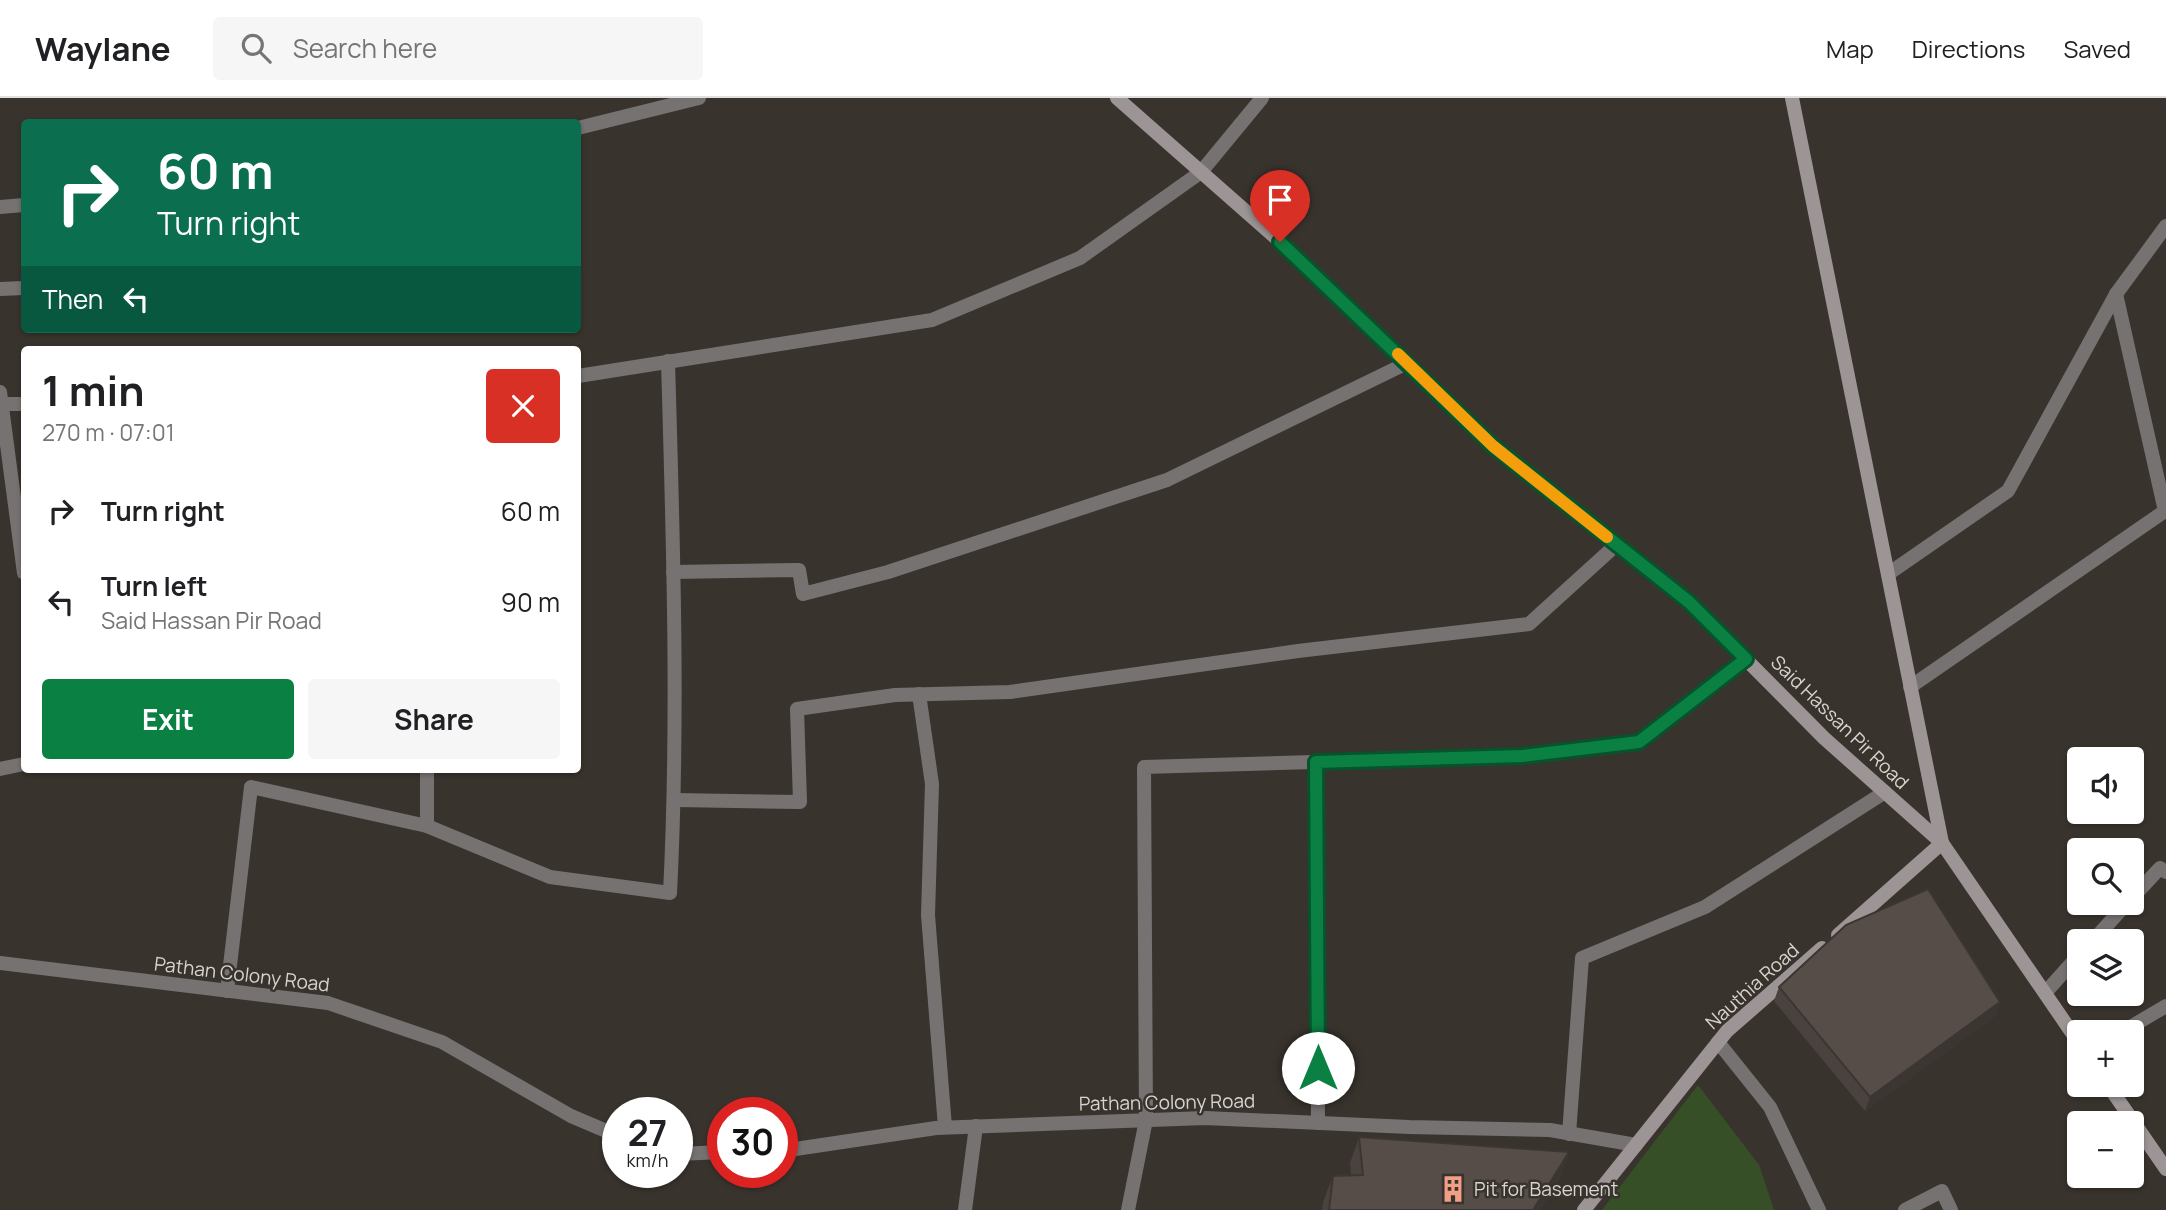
<!DOCTYPE html>
<html lang="en">
<head>
<meta charset="utf-8">
<style>
	:root { --surface:#fff; --page:#f6f6f6; --text:#202124; --muted:#757577; --line:#e0e0e0; --accent:#0b8043 }
	body { margin:0; font-family:Manrope,sans-serif; background:var(--page); color:var(--text); height:100vh; display:flex; flex-direction:column; font-size:26px; white-space:nowrap }
	* { box-sizing:border-box; margin:0 }
	p { font-size:23px; color:var(--muted) }
	.icon { flex:none; width:38px; height:38px; fill:none; stroke:currentColor; stroke-width:2; stroke-linecap:round; stroke-linejoin:round }
	.map { position:relative; flex:1; overflow:hidden }
	.side { position:absolute; left:21px; top:248px; width:560px; height:427px; display:flex; flex-direction:column; background:var(--surface); border-radius:7px; box-shadow:0 2px 5px #0004 }
	.side>* { flex:none }
	.top-card { position:absolute; left:21px; top:21px; width:560px; height:214px; border-radius:7px; box-shadow:0 2px 5px #0004; background:#0b6e4f; color:#fff; overflow:hidden }
	.fabs { position:absolute; left:2067px; top:649px; display:grid; gap:14px }
	.fabs a { display:grid; place-items:center; width:77px; height:77px; border-radius:7px; background:var(--surface); box-shadow:0 2px 5px #0004; font-size:35px }
	.speed { position:absolute; left:602px; top:999px; display:flex; gap:14px; font-size:35px; font-weight:700; text-align:center }
	.speed>* { display:grid; place-content:center; width:91px; height:91px; border-radius:50%; background:var(--surface); box-shadow:0 2px 5px #0004; line-height:1 }
	.speed small { font-size:18px; font-weight:400 }
	.speed .limit { border:10px solid #d22; background:#fff; color:#111 }
	.pin { position:absolute; display:grid; place-items:center; width:60px; height:60px; color:#fff; margin:-72px -30px; border-radius:50% 50% 50% 0; rotate:-45deg; box-shadow:0 0 7px #0007 }
	.pin .icon { rotate:45deg }
	.me { position:absolute; width:77px; margin:-38px; rotate:0deg; stroke-linejoin:round; filter:drop-shadow(0 0 5px #0008) }
	.turn { display:flex; align-items:center; gap:24px; height:147px; padding:0 21px; font-size:32px }
	.turn .icon { width:91px; height:91px; stroke-width:2.5 }
	.turn b { display:block; font-size:49px; line-height:60px }
	.then { display:flex; align-items:center; height:66px; padding:0 21px; background:#0003; gap:14px; font-size:26px }
	.round { display:grid; place-items:center; flex:none; width:74px; height:74px; border-radius:7px; background:var(--page) }
	.overview { display:flex; align-items:center; justify-content:space-between; height:119px; padding:0 21px }
	h1 { font-size:42px; font-weight:700; line-height:52px }
	.action { display:flex; gap:14px; margin-top:auto; padding:14px 21px }
	.action a { flex:1; height:80px; border-radius:7px; background:var(--accent); color:#fff; font-size:28px; font-weight:700; line-height:80px; text-align:center }
	.action a+a { background:var(--page); color:var(--text) }
	ul { padding:0; list-style:none }
	li { display:flex; align-items:center; gap:21px; height:91px; padding:0 21px }
	li div { flex:1 }
	li b { display:block; font-size:26px }
	li em { font-style:normal }
	header { display:flex; align-items:center; gap:42px; box-sizing:border-box; height:98px; padding:0 35px; background:var(--surface); border-bottom:2px solid var(--line) }
	header strong { font-size:33px }
	nav { display:flex; gap:38px; margin-inline-start:auto; font-size:24px }
	.search { width:490px; height:63px; background:var(--page); display:flex; align-items:center; gap:18px; box-sizing:border-box; padding:0 24px; border-radius:7px; color:var(--muted); font-size:26px }
	.map>svg:first-child { display:block }
</style>
</head>
<body>
<header>
<strong>Waylane</strong>
<div class="search"><svg class="icon" aria-label="search" viewBox="0 0 24 24"><circle cx="10" cy="10" r="6"/><path d="M15 15l6 6"/></svg>Search here</div>
<nav><a>Map</a><a>Directions</a><a>Saved</a></nav>
</header>
<div class="map">
<svg width="2166" height="1112" viewBox="0 0 2166 1112">
	<rect width="100%" height="100%" fill="#39332d"/>
	<path fill="#374f27" d="M1698,987L1759,1067L1774,1112H1602Z"/>
	<g fill="none" stroke-linecap="round" stroke-linejoin="round">
		<g stroke="#777272" stroke-width="14">
			<path d="M578,30L699,0"/>
			<path d="M0,109L24,107"/>
			<path d="M0,191L24,190"/>
			<path d="M578,278L932,222L1080,160L1201,74L1262,0"/>
			<path d="M0,294L24,475"/>
			<path d="M0,306H24"/>
			<path d="M673,474L799,472L803,496L888,474L1167,382L1407,265"/>
			<path d="M1888,476L2008,393L2116,196L2166,128"/>
			<path d="M1910,589L2165,413L2116,196"/>
			<path d="M919,596L932,686L928,817L945,1029"/>
			<path d="M1316,664L1318,1025"/>
			<path d="M0,671L24,666"/>
			<path d="M675,702L800,704L797,611L895,597L1010,594L1298,553L1529,526L1616,447"/>
			<path d="M427,728L550,779L670,795C679,618 673,440 668,263"/>
			<path d="M2132,800L2160,770L2166,774"/>
			<path d="M2092,844L2127,805"/>
			<path d="M0,865L328,905L442,944L571,1018L618,1038"/>
			<path d="M227,893L251,689L427,728V672"/>
			<path d="M2045,895L2079,857"/>
			<path d="M2122,934L2166,908"/>
			<path d="M1718,944L1770,1009L1819,1112"/>
			<path d="M1569,1036L1582,860L1705,809L1885,694"/>
			<path d="M782,1053L936,1030L1205,1020L1409,1029L1550,1032L1636,1047"/>
			<path d="M677,1056L723,1054"/>
			<path d="M965,1112L976,1028"/>
			<path d="M1128,1112L1146,1022L1144,669L1522,658L1639,644L1746,561"/>
			<path d="M1905,1112L1942,1093L1951,1112"/>
		</g>
		<g stroke="#9c9495" stroke-width="14">
			<path d="M1117,0L1300,161L1493,348L1689,504L1824,640L1942,745L2079,945"/>
			<path d="M1792,0L1942,745"/>
			<path d="M1838,837L1942,745"/>
			<path d="M2108,987L2166,1071"/>
			<path d="M1584,1112L1727,933L1822,850"/>
		</g>
	</g>
	<g fill="#4a423f">
		<path d="M1779,889L2000,904L1995,918L1865,1013L1774,903Z"/>
		<path d="M1359,1039L1569,1054L1560,1080L1540,1112H1322L1323,1104L1333,1078L1351,1077L1350,1065Z"/>
	</g>
	<g fill="#3c3633">
		<path d="M2000,904L1995,918L1865,1013L1870,999Z"/>
		<path d="M1569,1054L1560,1080L1540,1112H1533Z"/>
	</g>
	<g fill="#564d49" stroke="#3c3633" stroke-width="2">
		<path d="M1928,791L2000,904L1870,999L1779,889L1846,827Z"/>
		<path d="M1359,1039L1569,1054L1533,1112H1329L1333,1078L1363,1077Z"/>
	</g>
	<g fill="none" stroke-linecap="round" stroke-linejoin="round">
		<defs>
			<path id="route" d="M1280,144L1493,348L1689,504L1746,561L1639,644L1522,658L1316,664L1318,970"/>
		</defs>
		<use href="#route" stroke="#07532c" stroke-width="18"/>
		<use href="#route" stroke="#0b8043" stroke-width="12"/>
		<path stroke="#f59e0b" stroke-width="12" d="M1398,256L1493,348L1607,439"/>
	</g>
	<defs>
		<symbol id="building-bare" viewBox="-9 -9 18 18"><path d="M-4-6H4V6H1V3H-1V6H-4ZM-2.5-4.3h1.7v1.8h-1.7ZM.8-4.3h1.7v1.8H.8ZM-2.5-1h1.7V.8h-1.7ZM.8-1h1.7V.8H.8Z" fill="#f39f85" stroke="#39332d" stroke-width="2.5" paint-order="stroke"/></symbol>
	</defs>
	<g fill-rule="evenodd">
		<use href="#building-bare" x="1434" y="1072" width="38" height="38"/>
	</g>
	<g text-anchor="middle" dominant-baseline="central" stroke-width="5" stroke-linejoin="round" paint-order="stroke">
		<g font-size="19" fill="#d8d4d0" stroke="#39332d">
			<text transform="translate(1840 624) rotate(44)">Said Hassan Pir Road</text>
			<text transform="translate(242 876) rotate(7)">Pathan Colony Road</text>
			<text transform="translate(1752 888) rotate(-42)">Nauthia Road</text>
			<text transform="translate(1167 1004) rotate(-1)">Pathan Colony Road</text>
		</g>
		<g font-size="19" fill="#d8d4d0" stroke="#39332d" text-anchor="start">
			<text x="1474" y="1091">Pit for Basement</text>
		</g>
	</g>
</svg>
<div class="fabs">
<a><svg class="icon" aria-label="sound" viewBox="0 0 24 24"><path d="M4 9h4l5-4v14l-5-4H4zM17 9q2 3 0 6"/></svg></a>
<a><svg class="icon" aria-label="search" viewBox="0 0 24 24"><circle cx="10" cy="10" r="6"/><path d="M15 15l6 6"/></svg></a>
<a><svg class="icon" aria-label="layers" viewBox="0 0 24 24"><path d="M12 4l9 5-9 5-9-5zM3 14l9 5 9-5"/></svg></a>
<a>+</a>
<a>−</a>
</div>
<div class="speed"><div>27<small>km/h</small></div><div class="limit">30</div></div>
<div class="pin" style="left:1280px;top:144px;background:#d93025"><svg class="icon" aria-label="arrive" viewBox="0 0 24 24"><path d="M6 21V4h12l-3 4 3 4H6"/></svg></div>
<svg class="me" style="left:1318px;top:970px" viewBox="-20 -20 40 40"><circle r="19" fill="#fff"/><path d="M0-13L10 11 0 6-10 11z" fill="#0b8043"/></svg>
<div class="top-card">
<div class="turn"><svg class="icon" aria-label="right" viewBox="0 0 24 24"><path d="M7 20v-9h11M14 6l5 5-5 5"/></svg><div><b>60 m</b>Turn right</div></div>
<div class="then">Then<svg class="icon" aria-label="left" viewBox="0 0 24 24"><path d="M17 20v-9H6M10 6l-5 5 5 5"/></svg></div>
</div>
<section class="side">
<div class="overview"><div><h1>1 min</h1><p>270 m · 07:01</p></div><a class="round" style="background:#d93025;color:#fff"><svg class="icon" aria-label="close" viewBox="0 0 24 24"><path d="M6 6l12 12M18 6L6 18"/></svg></a></div>
<ul>
<li><svg class="icon" aria-label="right" viewBox="0 0 24 24"><path d="M7 20v-9h11M14 6l5 5-5 5"/></svg><div><b>Turn right</b></div><em>60 m</em></li>
<li><svg class="icon" aria-label="left" viewBox="0 0 24 24"><path d="M17 20v-9H6M10 6l-5 5 5 5"/></svg><div><b>Turn left</b><p>Said Hassan Pir Road</p></div><em>90 m</em></li>
</ul>
<div class="action"><a>Exit</a><a>Share</a></div>
</section>
</div>
</body>
</html>
